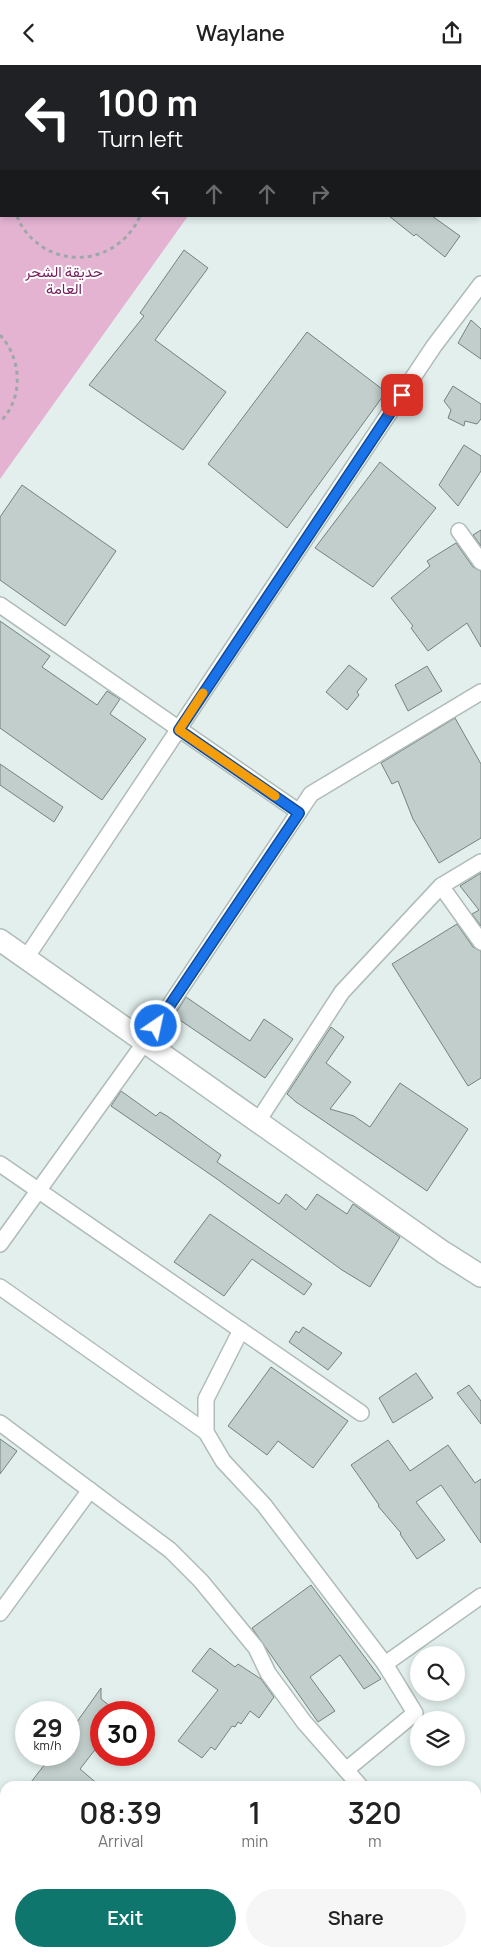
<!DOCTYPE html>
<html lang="en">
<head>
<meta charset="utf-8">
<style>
	:root { --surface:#fff; --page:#f6f6f6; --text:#222; --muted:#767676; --accent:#0f766e }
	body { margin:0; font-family:Manrope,Vazirmatn,sans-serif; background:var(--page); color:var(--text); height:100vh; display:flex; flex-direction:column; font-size:19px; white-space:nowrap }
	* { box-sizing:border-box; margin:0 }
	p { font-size:16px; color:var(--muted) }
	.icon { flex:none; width:28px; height:28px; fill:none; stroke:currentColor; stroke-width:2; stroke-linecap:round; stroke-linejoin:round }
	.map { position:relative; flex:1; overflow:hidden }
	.panel { position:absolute; left:0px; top:1716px; width:481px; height:176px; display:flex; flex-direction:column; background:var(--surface); border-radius:15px 15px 0 0; box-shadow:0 2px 8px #0003 }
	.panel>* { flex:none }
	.guide { position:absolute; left:0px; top:0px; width:481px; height:152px; box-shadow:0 2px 8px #0003; background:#202124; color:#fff; overflow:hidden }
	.buttons { position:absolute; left:410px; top:1581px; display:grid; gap:10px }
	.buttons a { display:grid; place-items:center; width:55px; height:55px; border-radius:50%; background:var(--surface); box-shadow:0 2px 8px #0003; font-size:25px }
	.speed { position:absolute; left:15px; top:1636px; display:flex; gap:10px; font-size:25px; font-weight:700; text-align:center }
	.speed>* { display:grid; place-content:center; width:65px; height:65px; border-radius:50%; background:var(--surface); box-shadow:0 2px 8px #0003; line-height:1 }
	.speed small { font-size:12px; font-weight:400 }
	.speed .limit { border:8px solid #d22; background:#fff; color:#111 }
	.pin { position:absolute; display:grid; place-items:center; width:42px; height:42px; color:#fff; margin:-21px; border-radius:10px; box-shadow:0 2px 8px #0006 }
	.me { position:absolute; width:55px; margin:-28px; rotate:34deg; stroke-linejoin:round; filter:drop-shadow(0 0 4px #0008) }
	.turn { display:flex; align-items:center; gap:18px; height:105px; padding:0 15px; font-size:22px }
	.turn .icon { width:65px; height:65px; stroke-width:2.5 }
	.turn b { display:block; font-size:35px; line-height:42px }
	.lanes { display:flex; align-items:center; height:48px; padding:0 15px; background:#0003; justify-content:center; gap:25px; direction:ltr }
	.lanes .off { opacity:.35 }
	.eta { display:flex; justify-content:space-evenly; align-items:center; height:85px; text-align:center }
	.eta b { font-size:30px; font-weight:600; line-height:35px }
	.action { display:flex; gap:10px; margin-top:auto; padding:10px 15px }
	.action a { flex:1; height:58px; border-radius:30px; background:var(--accent); color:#fff; font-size:20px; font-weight:600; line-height:58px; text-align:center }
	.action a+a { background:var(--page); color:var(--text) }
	header { display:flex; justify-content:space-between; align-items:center; height:65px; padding:0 15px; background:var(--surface); font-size:22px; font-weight:600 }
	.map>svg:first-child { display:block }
</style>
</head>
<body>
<header><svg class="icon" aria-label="back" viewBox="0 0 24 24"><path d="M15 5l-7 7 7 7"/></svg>Waylane<svg class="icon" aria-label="share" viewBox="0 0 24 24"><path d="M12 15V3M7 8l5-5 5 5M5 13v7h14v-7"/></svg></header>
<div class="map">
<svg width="481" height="1892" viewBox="0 0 481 1892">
	<rect width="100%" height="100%" fill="#e2efed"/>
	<path fill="#e4b3d2" d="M0,0L135,1H1V151H188L0,414Z"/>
	<g fill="#c1cecb" stroke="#768280">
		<path d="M389,151H432L460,171L445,192L416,169L414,171Z"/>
		<path d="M184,185L208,203L155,275L226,327L183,385L89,320L144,251L140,248Z"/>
		<path d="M471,255L481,264V294L458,278Z"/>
		<path d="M307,267L386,327L287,463L208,399Z"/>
		<path d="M453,321L481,339V354L477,359L465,356L464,361L448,353L451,345L444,336Z"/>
		<path d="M464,380L481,391V406L458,441L439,420Z"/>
		<path d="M380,397L436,443L373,522L315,483Z"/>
		<path d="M22,420L116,486L65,561L0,515V452Z"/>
		<path d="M481,465V481L473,470Z"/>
		<path d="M456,478L473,502L481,506V582L467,558L428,586L411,563L413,561L391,533L430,501L427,496Z"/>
		<path d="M0,556L50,591L42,602L97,640L107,626L120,634L110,649L146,674L102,735L0,663Z"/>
		<path d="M349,600L367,614L357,627L359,630L347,645L326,627Z"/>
		<path d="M427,601L442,626L408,646L395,620Z"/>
		<path d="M455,653L481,699V773L439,798L413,754L398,716L392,719L381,698Z"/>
		<path d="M0,699L63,742L54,757L0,720Z"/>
		<path d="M481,808V861L472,849L479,845L460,821Z"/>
		<path d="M457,859L473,882L481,886V1013L468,1021L392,899Z"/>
		<path d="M186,932L250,976L264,954L293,974L265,1013L174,951Z"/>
		<path d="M331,962L344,972L326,998L351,1017L330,1044L354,1051L370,1062L400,1018L468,1064L427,1126L296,1037L287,1029Z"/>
		<path d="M121,1026L156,1051L160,1047L167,1051L221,1090L217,1097L279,1139L286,1129L306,1145L317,1129L347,1149L353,1139L400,1172L370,1222L342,1205L217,1114L111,1041Z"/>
		<path d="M210,1149L312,1219L304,1230L252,1194L224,1231L174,1197Z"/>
		<path d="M303,1262L342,1288L328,1305L289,1277L296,1266L299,1268Z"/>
		<path d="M271,1302L348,1356L313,1403L278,1376L267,1390L228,1361Z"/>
		<path d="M416,1308L433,1333L393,1358L379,1333Z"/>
		<path d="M469,1320L481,1336V1359L457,1328Z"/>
		<path d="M0,1374L17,1386L0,1409Z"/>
		<path d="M388,1375L410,1406L448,1380L475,1418L481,1414V1478L441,1420L416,1437L445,1475L417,1494L400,1469L401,1468L378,1441L379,1440L351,1400Z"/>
		<path d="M311,1520L381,1614L364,1624L340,1590L310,1612L335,1646L318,1657L252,1563Z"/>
		<path d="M210,1583L235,1602L238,1599L261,1614L274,1632L259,1653L250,1646L241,1659L238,1657L235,1662L232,1661L215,1685L211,1682L202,1693L178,1676L218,1625L192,1606Z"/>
		<path d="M101,1623V1634L119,1648H101V1677L80,1704L100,1721H28L52,1690H69V1668Z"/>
	</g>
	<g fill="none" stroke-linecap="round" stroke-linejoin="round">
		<defs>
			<g id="street">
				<path d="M459,466L481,497"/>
				<path d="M0,540L299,747"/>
				<path d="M441,821L481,877"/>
				<path d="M26,893L434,281L481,219"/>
				<path d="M258,1056L342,927L441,821L481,797"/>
				<path d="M0,1099L361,1348"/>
				<path d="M0,1179L145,977L311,729L481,627"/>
				<path d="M0,1222L206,1367"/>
				<path d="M241,1265L206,1334V1367L223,1396L264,1440L385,1599"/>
				<path d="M0,1358L170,1485L201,1516L256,1583L268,1608L304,1657L360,1721"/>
				<path d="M0,1548L90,1425"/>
				<path d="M346,1705L415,1648L385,1599L481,1531"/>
				<path d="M0,1796L5,1799"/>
				<path d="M82,1888L85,1892"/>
			</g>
			<g id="secondary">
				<path d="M0,875L443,1187L481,1211"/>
				<path d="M476,1803L481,1800"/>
				<path d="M332,1892L339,1888"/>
			</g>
		</defs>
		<use href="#street" stroke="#afbcb9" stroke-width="18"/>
		<use href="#secondary" stroke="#afbcb9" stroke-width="24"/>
		<g stroke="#9ea8a7" stroke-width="3" stroke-dasharray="4 4" stroke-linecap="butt">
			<path d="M4,1L5,0"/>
			<path d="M0,7L1,5"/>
			<path d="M0,58L1,59"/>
			<path d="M0,67L1,66"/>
			<path d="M0,135H1"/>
			<path d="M17,151C22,165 32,175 44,183C80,204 124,188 140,151"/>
			<path d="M0,270C22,294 24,333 0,357"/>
		</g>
		<use href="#street" stroke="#fff" stroke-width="15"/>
		<use href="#secondary" stroke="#fff" stroke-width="21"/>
	</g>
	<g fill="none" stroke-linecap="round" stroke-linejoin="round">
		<defs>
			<path id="route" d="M156,961L299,748L179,665L402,330"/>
		</defs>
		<use href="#route" stroke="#114b97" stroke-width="12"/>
		<use href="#route" stroke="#1a73e8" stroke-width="9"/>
		<path stroke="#f59e0b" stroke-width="9" d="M203,628L179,665L275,731"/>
	</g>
	<g text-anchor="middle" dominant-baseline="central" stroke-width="4" stroke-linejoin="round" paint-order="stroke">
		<g font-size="15" fill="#77215f" stroke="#fff">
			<text x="64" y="206">حديقة الشحر<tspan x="64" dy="17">العامة</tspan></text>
		</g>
	</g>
</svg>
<div class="buttons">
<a><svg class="icon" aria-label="search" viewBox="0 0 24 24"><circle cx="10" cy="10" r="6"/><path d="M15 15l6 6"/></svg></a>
<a><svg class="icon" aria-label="layers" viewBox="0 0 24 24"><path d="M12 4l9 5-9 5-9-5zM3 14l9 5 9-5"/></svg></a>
</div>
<div class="speed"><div>29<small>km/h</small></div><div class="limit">30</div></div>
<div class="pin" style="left:402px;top:330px;background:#d93025"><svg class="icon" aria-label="arrive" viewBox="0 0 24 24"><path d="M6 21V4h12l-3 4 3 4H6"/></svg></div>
<svg class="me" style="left:156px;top:961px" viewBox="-20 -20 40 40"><circle r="17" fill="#1a73e8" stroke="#fff" stroke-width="3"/><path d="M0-11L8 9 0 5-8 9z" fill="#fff"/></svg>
<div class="guide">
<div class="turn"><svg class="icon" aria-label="left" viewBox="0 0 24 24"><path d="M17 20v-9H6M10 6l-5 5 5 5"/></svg><div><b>100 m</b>Turn left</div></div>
<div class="lanes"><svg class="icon" aria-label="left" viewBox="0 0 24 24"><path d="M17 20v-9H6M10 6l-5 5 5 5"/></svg><svg class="icon off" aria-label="ahead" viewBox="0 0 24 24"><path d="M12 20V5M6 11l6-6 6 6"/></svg><svg class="icon off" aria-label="ahead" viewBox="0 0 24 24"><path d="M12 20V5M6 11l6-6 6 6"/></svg><svg class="icon off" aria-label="right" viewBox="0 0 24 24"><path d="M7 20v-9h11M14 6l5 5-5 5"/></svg></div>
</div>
<section class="panel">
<div class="eta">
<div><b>08:39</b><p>Arrival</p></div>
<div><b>1</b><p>min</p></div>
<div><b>320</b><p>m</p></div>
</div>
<div class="action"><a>Exit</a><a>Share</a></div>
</section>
</div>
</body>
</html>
